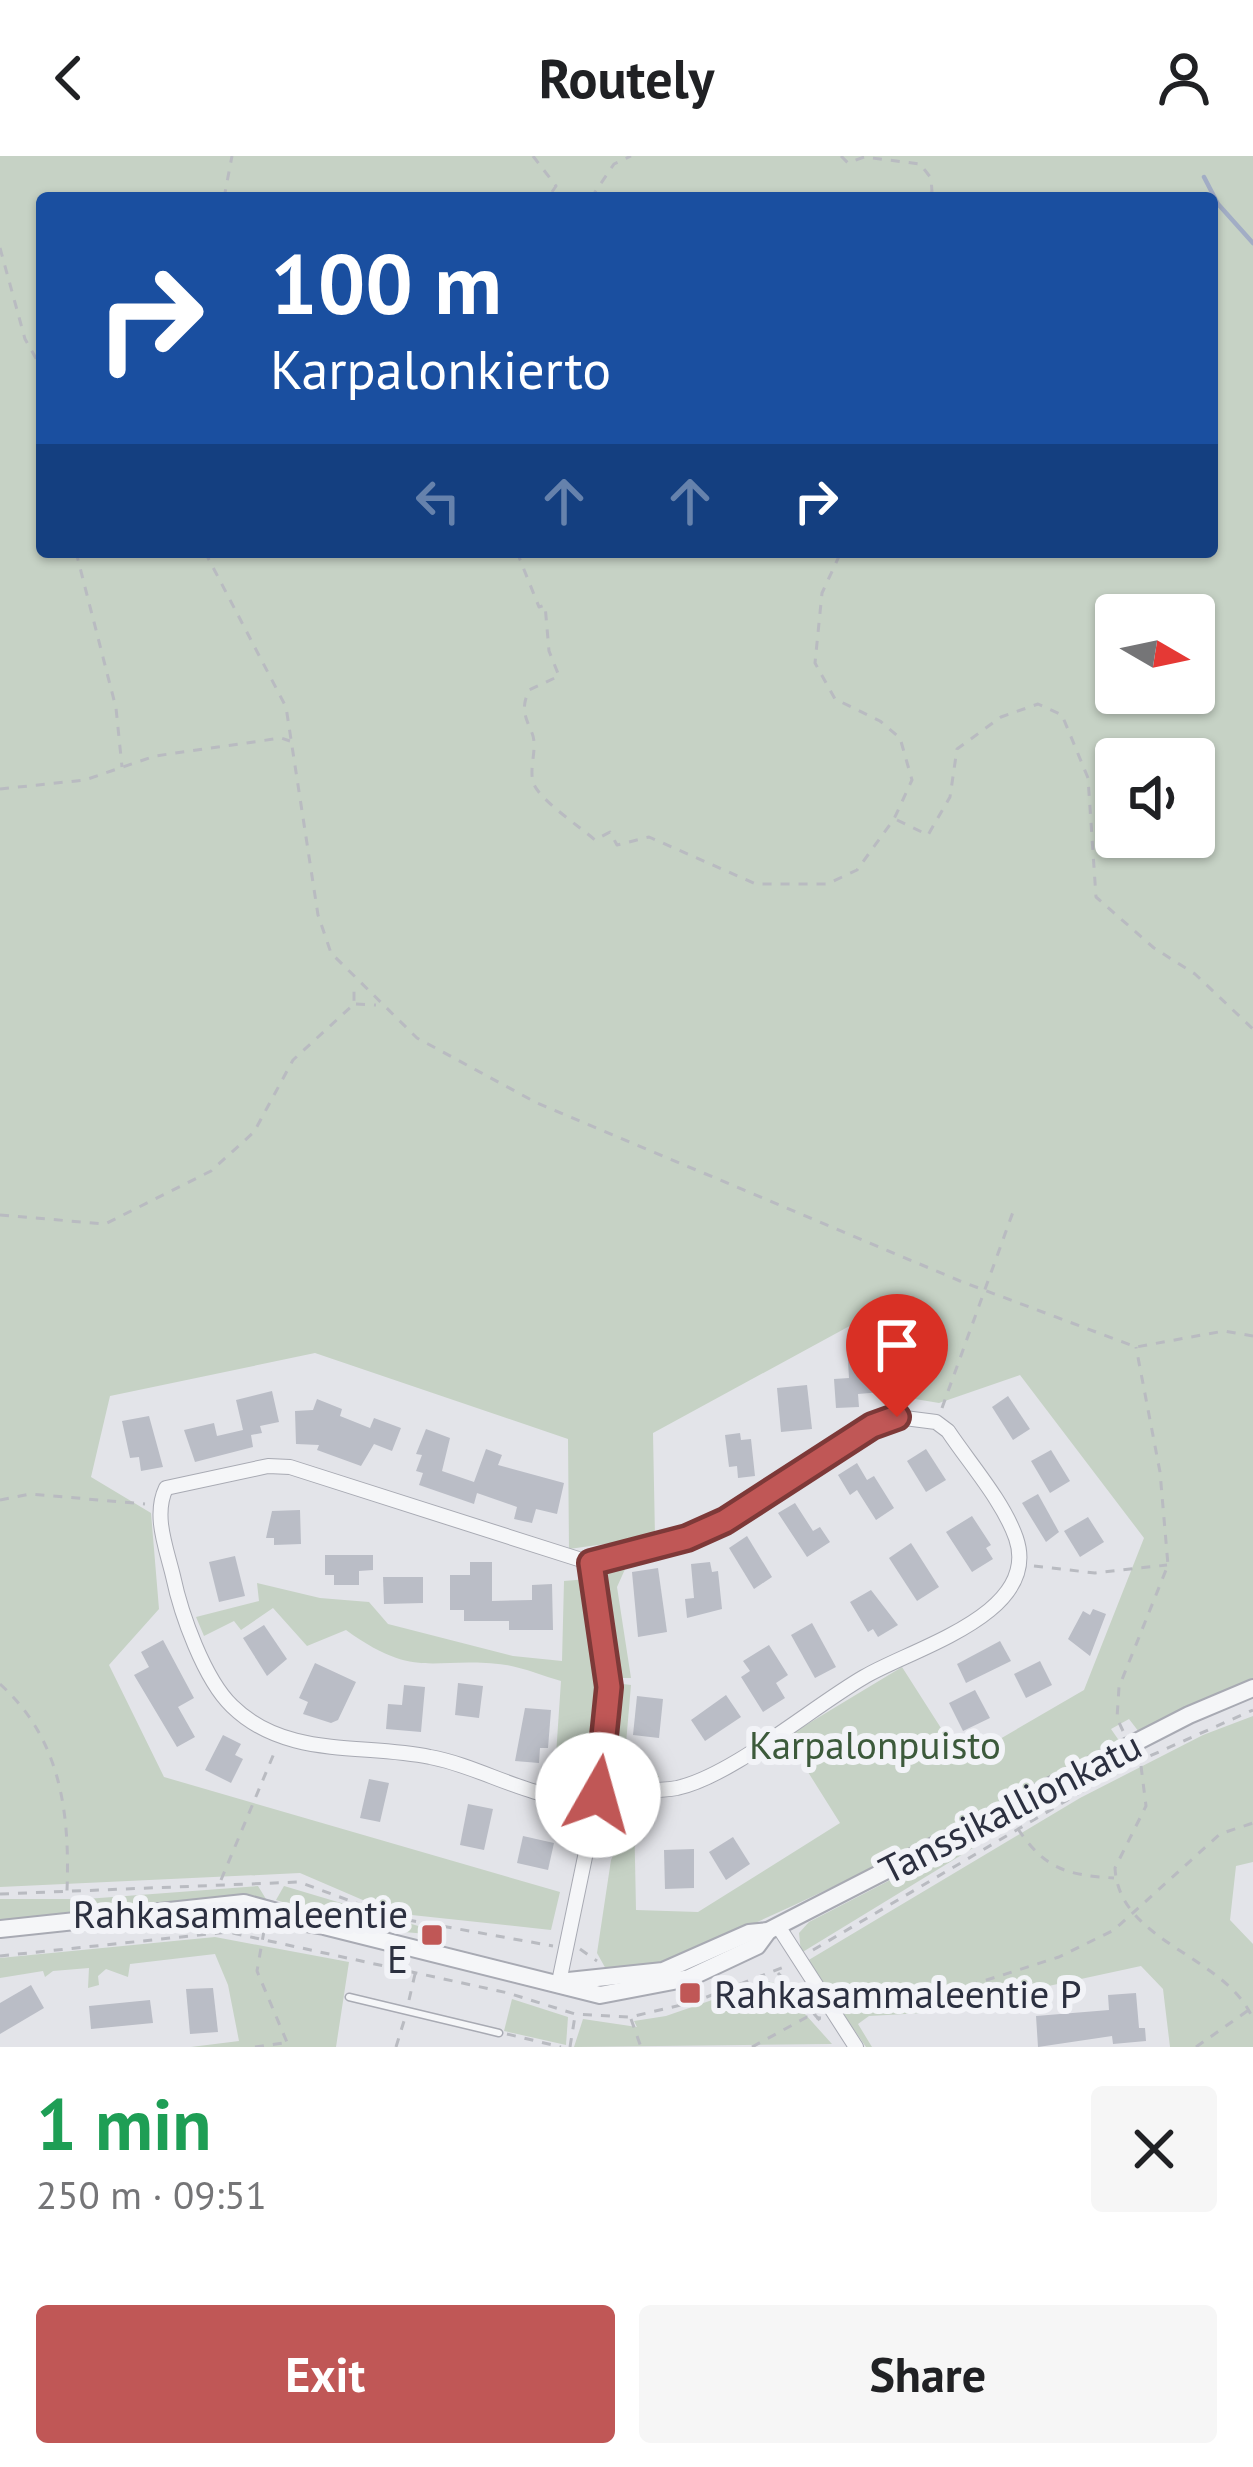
<!DOCTYPE html>
<html lang="en">
<head>
<meta charset="utf-8">
<style>
	:root { --surface:#fff; --page:#f6f6f6; --text:#202124; --muted:#757577; --accent:#c05756 }
	body { margin:0; font-family:"PT Sans",sans-serif; background:var(--page); color:var(--text); height:100vh; display:flex; flex-direction:column; font-size:45px; white-space:nowrap }
	* { box-sizing:border-box; margin:0 }
	p { font-size:39px; color:var(--muted) }
	.icon { flex:none; width:66px; height:66px; fill:none; stroke:currentColor; stroke-width:2; stroke-linecap:round; stroke-linejoin:round }
	.map { position:relative; height:1891px; overflow:hidden }
	.details { display:flex; flex-direction:column; background:var(--surface); flex:1 }
	.details>* { flex:none }
	.banner { position:absolute; left:36px; top:36px; width:1182px; height:366px; border-radius:12px; box-shadow:0 3px 9px #0004; background:#1a4fa0; color:#fff; overflow:hidden }
	.needle { width:78px; rotate:99deg }
	.buttons { position:absolute; left:1095px; top:438px; display:grid; gap:24px }
	.buttons a { display:grid; place-items:center; width:120px; height:120px; border-radius:12px; background:var(--surface); box-shadow:0 3px 9px #0004; font-size:60px }
	.pin { position:absolute; display:grid; place-items:center; width:102px; height:102px; color:#fff; margin:-123px -51px; border-radius:50% 50% 50% 0; rotate:-45deg; box-shadow:0 0 12px #0007 }
	.pin .icon { rotate:45deg }
	.me { position:absolute; width:132px; margin:-66px; rotate:7deg; stroke-linejoin:round; filter:drop-shadow(0 0 9px #0008) }
	.turn { display:flex; align-items:center; gap:42px; height:252px; padding:0 36px; font-size:54px }
	.turn .icon { width:156px; height:156px; stroke-width:2.5 }
	.turn b { display:block; font-size:84px; line-height:102px }
	.lanes { display:flex; align-items:center; height:114px; padding:0 36px; background:#0003; justify-content:center; gap:60px; direction:ltr }
	.lanes .off { opacity:.35 }
	.round { display:grid; place-items:center; flex:none; width:126px; height:126px; border-radius:12px; background:var(--page) }
	.head { display:flex; align-items:center; justify-content:space-between; height:204px; padding:0 36px }
	h1 { font-size:72px; font-weight:800; line-height:90px; color:#1e9e55 }
	.primary-button { display:flex; gap:24px; margin-top:auto; padding:24px 36px }
	.primary-button a { flex:1; height:138px; border-radius:12px; background:var(--accent); color:#fff; font-size:48px; font-weight:800; line-height:138px; text-align:center }
	.primary-button a+a { background:var(--page); color:var(--text) }
	header { display:flex; justify-content:space-between; align-items:center; height:156px; padding:0 36px; background:var(--surface); font-size:54px; font-weight:800 }
	.map>svg:first-child { display:block }
</style>
</head>
<body>
<header><svg class="icon" aria-label="back" viewBox="0 0 24 24"><path d="M15 5l-7 7 7 7"/></svg>Routely<svg class="icon" aria-label="person" viewBox="0 0 24 24"><circle cx="12" cy="8" r="4"/><path d="M4 21q1-7 8-7t8 7"/></svg></header>
<div class="map">
<svg width="1253" height="1891" viewBox="0 0 1253 1891">
	<rect width="100%" height="100%" fill="#e3e4e9"/>
	<g fill="#c6d2c5" fill-rule="evenodd">
		<path d="M0,0H1253V1525L1139,1576L1129,1563L1111,1573L1120,1586C999,1648 879,1711 755,1767C699,1792 670,1809 607,1815L597,1797L611,1704L634,1654L636,1754L698,1756L840,1667L786,1581L902,1511L962,1605L1084,1534L1144,1382L1020,1219L939,1247L897,1240L868,1160L653,1277L655,1381L569,1393L568,1283L315,1197L110,1240L91,1321L151,1357L159,1453L109,1509L164,1621L560,1736L551,1774L393,1757L300,1717L0,1731ZM42,42H1212V396H42ZM1116,459H1194V537H1116ZM1116,603H1194V681H1116Z"/>
		<path d="M634,1401L635,1408L626,1411L617,1431L631,1522H616L603,1424L609,1410Z"/>
		<path d="M588,1423C594,1468 615,1600 585,1634L562,1633L555,1614L561,1525C543,1520 524,1512 506,1509C432,1499 418,1526 346,1474L307,1490L273,1452L241,1474L234,1465L204,1480L196,1461L259,1445L257,1427L320,1442L369,1446L388,1468L513,1500L562,1505L564,1425Z"/>
		<path d="M616,1527L631,1529L625,1599L636,1619L659,1620L657,1626L617,1627L609,1619Z"/>
		<path d="M1253,1560V1706L1236,1710L1230,1764L1253,1788V1891H1170L1163,1833L1141,1810L923,1857L869,1860L858,1868L872,1891H866L807,1805L1080,1642L1203,1579Z"/>
		<path d="M1020,1657L1022,1662L801,1797L799,1777L809,1766Z"/>
		<path d="M258,1730L266,1743L0,1765V1743H86Z"/>
		<path d="M284,1730L425,1772L427,1778L370,1773L276,1744Z"/>
		<path d="M215,1781L349,1806L336,1891H191L239,1885L228,1829L215,1798L130,1808L128,1821L106,1813L98,1820L99,1829L88,1832L89,1812L53,1815L45,1821L43,1815L0,1822V1802Z"/>
		<path d="M767,1825L778,1828L832,1888L574,1891L583,1863L637,1871L634,1865L666,1860Z"/>
		<path d="M512,1843L568,1861L566,1889L504,1875Z"/>
	</g>
	<g fill="none" stroke-linecap="round" stroke-linejoin="round">
		<path stroke="#a2adc5" stroke-width="4.5" d="M1204,21L1218,48L1253,87"/>
	</g>
	<g fill="#babdc6">
		<path d="M880,1187L882,1236L858,1238L859,1251L836,1252L834,1223L849,1222L847,1189Z"/>
		<path d="M807,1229L812,1273L781,1276L777,1232Z"/>
		<path d="M272,1235L279,1266L260,1270L262,1277L251,1279L253,1291L195,1306L184,1274L214,1267L217,1280L243,1274L236,1244Z"/>
		<path d="M1008,1240L1030,1273L1013,1284L992,1251Z"/>
		<path d="M317,1243L342,1253L340,1260L370,1272L374,1262L401,1272L392,1295L374,1288L361,1310L317,1294L319,1289L296,1288L295,1255L313,1254Z"/>
		<path d="M149,1260L163,1311L141,1315L139,1301L130,1302L122,1265Z"/>
		<path d="M426,1273L450,1282L442,1315L474,1326L486,1293L502,1299L498,1309L564,1327L557,1358L536,1353L532,1367L514,1363L517,1351L477,1337L474,1348L419,1329L423,1317L416,1315L422,1299L416,1298Z"/>
		<path d="M740,1277L741,1284L751,1283L755,1320L738,1322L737,1310L729,1311L725,1279Z"/>
		<path d="M926,1293L946,1324L926,1336L907,1305Z"/>
		<path d="M1051,1294L1070,1325L1050,1337L1031,1305Z"/>
		<path d="M857,1307L867,1324L874,1320L894,1352L876,1364L857,1334L850,1339L838,1319Z"/>
		<path d="M1038,1338L1059,1376L1046,1386L1022,1347Z"/>
		<path d="M795,1347L813,1375L820,1371L830,1386L807,1401L778,1357Z"/>
		<path d="M300,1354L301,1388L274,1389V1382H266L272,1355Z"/>
		<path d="M972,1360L991,1389L986,1392L993,1403L972,1416L946,1376Z"/>
		<path d="M1088,1361L1104,1386L1080,1401L1064,1375Z"/>
		<path d="M747,1380L772,1421L754,1433L729,1392Z"/>
		<path d="M911,1387L939,1431L917,1445L889,1402Z"/>
		<path d="M325,1399H373V1414L359,1415V1429H334V1419H325Z"/>
		<path d="M235,1400L245,1440L219,1446L209,1406Z"/>
		<path d="M470,1406H492V1445L532,1444V1429L552,1428L553,1474H509V1465H464V1454H450V1419H470Z"/>
		<path d="M710,1406L712,1416L718,1415L722,1453L687,1462L685,1443L694,1442L691,1408Z"/>
		<path d="M658,1412L667,1476L638,1481L632,1416Z"/>
		<path d="M383,1421H423V1447L384,1448Z"/>
		<path d="M871,1434L898,1469L878,1481L873,1473L868,1476L850,1446Z"/>
		<path d="M1093,1453L1106,1458L1090,1500L1068,1483L1083,1455L1090,1459Z"/>
		<path d="M812,1467L836,1511L815,1522L791,1479Z"/>
		<path d="M264,1469L287,1503L267,1520L243,1482Z"/>
		<path d="M163,1484L194,1542L178,1551L195,1581L177,1591L134,1519L149,1511L141,1496Z"/>
		<path d="M1000,1485L1011,1505L966,1527L957,1508Z"/>
		<path d="M769,1489L788,1519L776,1527L785,1542L763,1556L741,1521L750,1515L743,1505Z"/>
		<path d="M1040,1505L1052,1529L1026,1542L1014,1518Z"/>
		<path d="M315,1507L356,1526L338,1564L331,1567L303,1558L308,1546L299,1542Z"/>
		<path d="M458,1527L483,1530L479,1562L455,1559Z"/>
		<path d="M404,1529L425,1531L421,1576L386,1573L388,1548L402,1549Z"/>
		<path d="M975,1534L990,1562L963,1575L949,1547Z"/>
		<path d="M726,1539L741,1561L705,1585L691,1564Z"/>
		<path d="M637,1540L663,1543L659,1582L633,1579Z"/>
		<path d="M525,1552L551,1554L548,1592H540L539,1607L515,1605Z"/>
		<path d="M223,1579L241,1588L235,1599L243,1603L231,1627L205,1614Z"/>
		<path d="M369,1623L389,1627L380,1666L360,1662Z"/>
		<path d="M468,1648L493,1653L484,1694L460,1689Z"/>
		<path d="M523,1680L554,1687L548,1714L517,1707Z"/>
		<path d="M733,1681L750,1708L726,1724L709,1696Z"/>
		<path d="M694,1693V1732L665,1733L664,1694Z"/>
		<path d="M31,1829L44,1852L0,1878V1847Z"/>
		<path d="M213,1832L218,1876L190,1878L186,1833Z"/>
		<path d="M1136,1837L1139,1872H1145L1146,1885L1113,1888L1112,1880L1038,1891L1036,1860L1109,1854L1108,1839Z"/>
		<path d="M150,1844L153,1867L91,1873L89,1850Z"/>
	</g>
	<g fill="none" stroke-linecap="round" stroke-linejoin="round">
		<defs>
			<path id="service" d="M349,1841L499,1877"/>
			<g id="minor">
				<path d="M897,1261L936,1266L948,1275C970,1308 1003,1345 1016,1382C1042,1458 913,1492 864,1521C812,1551 732,1620 677,1632C656,1636 634,1633 613,1636C602,1637 590,1644 578,1643C527,1642 480,1610 430,1601C363,1587 286,1603 232,1550C204,1523 181,1458 173,1420C166,1391 153,1359 166,1332L268,1310L290,1311L591,1407L687,1381L725,1365Z"/>
				<path d="M778,1770L856,1891"/>
				<path d="M559,1826L602,1619L609,1531L591,1407"/>
			</g>
			<g id="tertiary">
				<path d="M221,1753L324,1770L600,1839L689,1822L757,1790L768,1775"/>
				<path d="M0,1773L244,1747L317,1767"/>
				<path d="M559,1826L663,1815L749,1777L768,1775L1189,1559L1253,1532"/>
			</g>
		</defs>
		<use href="#service" stroke="#a8aab3" stroke-width="9"/>
		<use href="#minor" stroke="#a8aab3" stroke-width="16"/>
		<use href="#tertiary" stroke="#a8aab3" stroke-width="20"/>
		<g stroke="#b9bbc1" stroke-width="3" stroke-dasharray="9 9" stroke-linecap="butt">
			<path d="M533,0L556,30L548,42"/>
			<path d="M841,0L848,7L864,1L920,8L931,22L932,36L924,42"/>
			<path d="M224,42L232,0"/>
			<path d="M591,42L614,8L631,0"/>
			<path d="M0,92L25,183L42,213"/>
			<path d="M76,396L116,552L122,611"/>
			<path d="M205,396L286,551L318,759L331,797L417,882L537,947L960,1125L1136,1191L1224,1175L1253,1180"/>
			<path d="M517,396L539,451L545,449L549,495L559,520L529,534C520,554 526,562 532,577C538,591 529,610 533,626C538,643 579,670 595,684L610,676L617,689L649,681L756,728H827L857,714L894,663L912,624L900,582L880,565L835,543L815,507L822,437L841,396"/>
			<path d="M0,633L85,624L155,600L281,582L290,585"/>
			<path d="M897,664L928,679L950,641L957,593L1001,561L1038,548L1062,559L1088,622L1096,741L1154,792L1195,818L1253,873"/>
			<path d="M356,848L376,849"/>
			<path d="M0,1059L105,1068L211,1015L254,976L293,904L354,848V827"/>
			<path d="M942,1252L1013,1056"/>
			<path d="M0,1344L30,1338L145,1348"/>
			<path d="M1034,1410L1095,1417L1167,1409"/>
			<path d="M0,1528C61,1583 70,1657 67,1735"/>
			<path d="M1123,1575L1117,1562L1119,1531L1168,1409L1160,1316L1136,1191"/>
			<path d="M1134,1607L1253,1554"/>
			<path d="M1141,1610L1146,1650L1115,1712C1119,1787 1226,1799 1253,1863"/>
			<path d="M608,1669L617,1651"/>
			<path d="M1018,1673C1045,1713 1066,1719 1114,1722"/>
			<path d="M221,1724L275,1595"/>
			<path d="M0,1738L299,1726L397,1762L553,1790"/>
			<path d="M264,1775L257,1815L289,1891"/>
			<path d="M580,1793L597,1805"/>
			<path d="M813,1794L1115,1616"/>
			<path d="M0,1800L228,1776L508,1837L575,1858L630,1861L694,1846L784,1811"/>
			<path d="M778,1817L823,1868"/>
			<path d="M409,1844L415,1818"/>
			<path d="M845,1849L927,1843L1059,1801L1114,1774L1220,1678L1253,1667"/>
			<path d="M631,1863L641,1891"/>
			<path d="M507,1878L561,1891"/>
			<path d="M255,1891L283,1887"/>
			<path d="M396,1891L404,1865"/>
			<path d="M570,1891L575,1860"/>
			<path d="M752,1891L807,1861L821,1862"/>
			<path d="M1196,1891L1253,1851"/>
		</g>
		<use href="#service" stroke="#f5f6f8" stroke-width="6"/>
		<use href="#minor" stroke="#f5f6f8" stroke-width="14"/>
		<use href="#tertiary" stroke="#f5f6f8" stroke-width="16"/>
	</g>
	<g fill="none" stroke-linecap="round" stroke-linejoin="round">
		<defs>
			<path id="route" d="M598,1639L609,1531L591,1407L687,1382L725,1365L872,1270L897,1261"/>
		</defs>
		<use href="#route" stroke="#7d3938" stroke-width="30"/>
		<use href="#route" stroke="#c05756" stroke-width="21"/>
	</g>
	<g fill="#c05756" stroke="#f2f3f7" stroke-width="4.5">
		<rect x="420" y="1767" width="24" height="24" rx="6"/>
		<rect x="678" y="1825" width="24" height="24" rx="6"/>
	</g>
	<g text-anchor="middle" dominant-baseline="central" stroke-width="12" stroke-linejoin="round" paint-order="stroke">
		<g font-size="39" fill="#3c5a3b" stroke="#f2f3f7">
			<text x="875" y="1588">Karpalonpuisto</text>
		</g>
		<g font-size="39" fill="#2c3040" stroke="#f2f3f7">
			<text transform="translate(1010 1651) rotate(-27)">Tanssikallionkatu</text>
		</g>
		<g font-size="39" fill="#2c3040" stroke="#f2f3f7" text-anchor="end">
			<text x="408" y="1757">Rahkasammaleentie<tspan x="408" dy="45">E</tspan></text>
			<text x="714" y="1837" text-anchor="start">Rahkasammaleentie P</text>
		</g>
	</g>
</svg>
<div class="buttons">
<a><svg class="needle" viewBox="-14 -14 28 28"><path d="M0-13l5 13h-10z" fill="#e53935"/><path d="M0 13l5-13h-10z" fill="#757577"/></svg></a>
<a><svg class="icon" aria-label="sound" viewBox="0 0 24 24"><path d="M4 9h4l5-4v14l-5-4H4zM17 9q2 3 0 6"/></svg></a>
</div>
<div class="pin" style="left:897px;top:1261px;background:#d93025"><svg class="icon" aria-label="arrive" viewBox="0 0 24 24"><path d="M6 21V4h12l-3 4 3 4H6"/></svg></div>
<svg class="me" style="left:598px;top:1639px" viewBox="-20 -20 40 40"><circle r="19" fill="#fff"/><path d="M0-13L10 11 0 6-10 11z" fill="#c05756"/></svg>
<div class="banner">
<div class="turn"><svg class="icon" aria-label="right" viewBox="0 0 24 24"><path d="M7 20v-9h11M14 6l5 5-5 5"/></svg><div><b>100 m</b>Karpalonkierto</div></div>
<div class="lanes"><svg class="icon off" aria-label="left" viewBox="0 0 24 24"><path d="M17 20v-9H6M10 6l-5 5 5 5"/></svg><svg class="icon off" aria-label="ahead" viewBox="0 0 24 24"><path d="M12 20V5M6 11l6-6 6 6"/></svg><svg class="icon off" aria-label="ahead" viewBox="0 0 24 24"><path d="M12 20V5M6 11l6-6 6 6"/></svg><svg class="icon" aria-label="right" viewBox="0 0 24 24"><path d="M7 20v-9h11M14 6l5 5-5 5"/></svg></div>
</div>
</div>
<section class="details">
<div class="head"><div><h1>1 min</h1><p>250 m · 09:51</p></div><a class="round"><svg class="icon" aria-label="close" viewBox="0 0 24 24"><path d="M6 6l12 12M18 6L6 18"/></svg></a></div>
<div class="primary-button"><a>Exit</a><a>Share</a></div>
</section>
</body>
</html>
